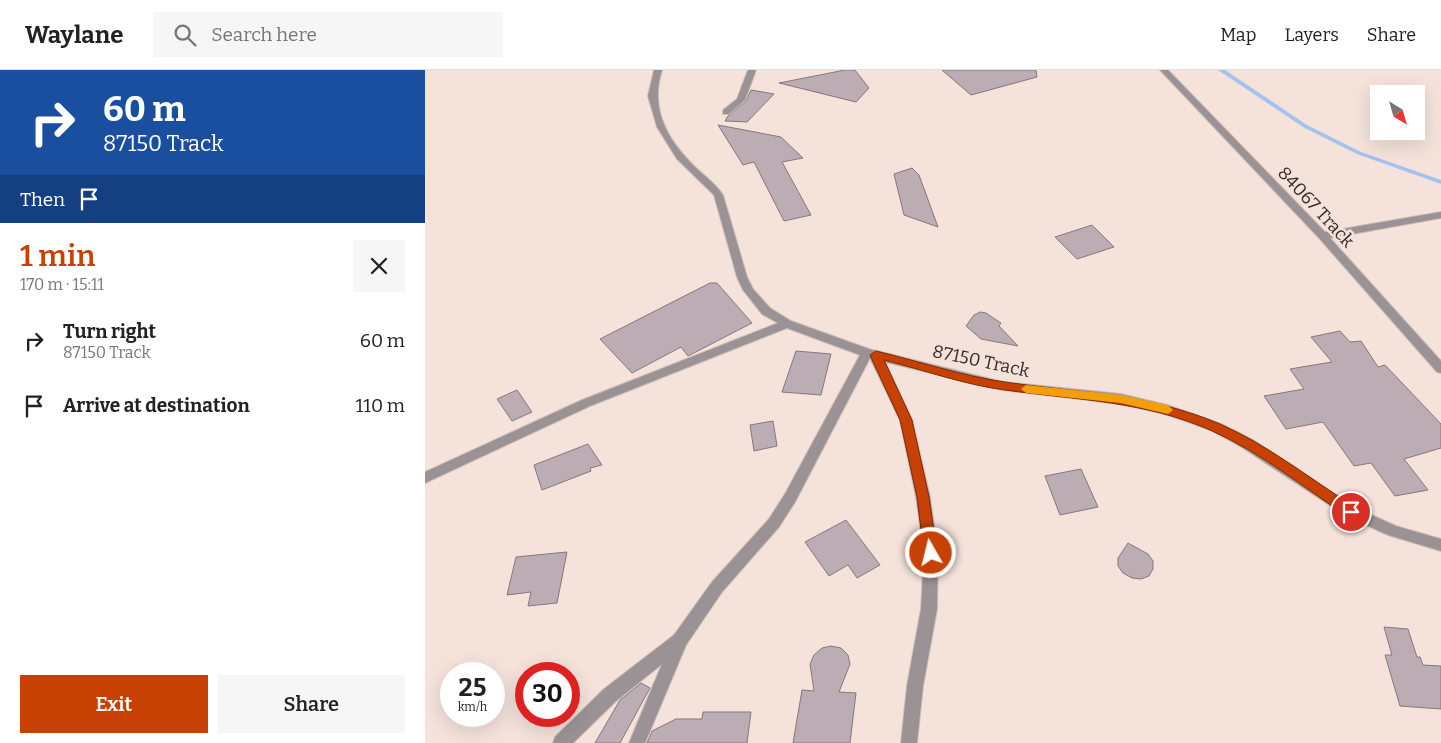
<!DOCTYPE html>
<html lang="en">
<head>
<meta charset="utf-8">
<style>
	:root { --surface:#fff; --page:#f6f6f6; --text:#222; --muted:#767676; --line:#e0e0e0; --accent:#c74104 }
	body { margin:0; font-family:Bitter,serif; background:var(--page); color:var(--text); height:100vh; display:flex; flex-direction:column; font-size:19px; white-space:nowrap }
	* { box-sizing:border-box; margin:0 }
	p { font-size:16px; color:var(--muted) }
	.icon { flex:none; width:28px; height:28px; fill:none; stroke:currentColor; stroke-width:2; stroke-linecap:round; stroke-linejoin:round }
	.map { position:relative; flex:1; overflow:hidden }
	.side { display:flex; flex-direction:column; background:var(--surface); width:425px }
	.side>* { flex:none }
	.top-card { background:#1a4fa0; color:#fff; overflow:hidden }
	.needle { width:32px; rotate:143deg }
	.controls { position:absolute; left:945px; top:15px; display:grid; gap:10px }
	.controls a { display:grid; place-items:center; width:55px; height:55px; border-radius:0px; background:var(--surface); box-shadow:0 5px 20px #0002; font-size:25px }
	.speed { position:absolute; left:15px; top:592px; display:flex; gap:10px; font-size:25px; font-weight:700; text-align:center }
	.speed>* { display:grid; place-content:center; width:65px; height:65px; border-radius:50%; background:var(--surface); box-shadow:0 5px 20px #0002; line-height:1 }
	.speed small { font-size:12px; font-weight:400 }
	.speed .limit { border:8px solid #d22; background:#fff; color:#111 }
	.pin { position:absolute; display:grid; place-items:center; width:42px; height:42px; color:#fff; margin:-21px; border:2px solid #fff; border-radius:50%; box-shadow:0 1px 5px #0007 }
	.me { position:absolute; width:55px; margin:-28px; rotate:352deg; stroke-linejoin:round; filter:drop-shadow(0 0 4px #0008) }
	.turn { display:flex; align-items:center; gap:18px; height:105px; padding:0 20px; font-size:22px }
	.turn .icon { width:65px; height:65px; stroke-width:2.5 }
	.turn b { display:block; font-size:35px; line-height:42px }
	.then { display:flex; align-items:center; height:48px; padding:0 20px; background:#0003; gap:10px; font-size:19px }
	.round { display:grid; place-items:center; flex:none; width:52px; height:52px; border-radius:0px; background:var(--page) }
	.head { display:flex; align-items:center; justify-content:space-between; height:85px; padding:0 20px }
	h1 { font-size:30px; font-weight:600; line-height:38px; color:var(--accent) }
	.action { display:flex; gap:10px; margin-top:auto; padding:10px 20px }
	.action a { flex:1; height:58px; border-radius:0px; background:var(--accent); color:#fff; font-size:20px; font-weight:600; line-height:58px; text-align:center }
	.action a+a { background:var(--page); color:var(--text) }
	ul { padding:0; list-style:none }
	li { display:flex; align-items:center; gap:15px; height:65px; padding:0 20px }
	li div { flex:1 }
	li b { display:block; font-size:19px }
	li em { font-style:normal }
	header { display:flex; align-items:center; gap:30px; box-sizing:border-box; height:70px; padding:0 25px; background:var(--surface); border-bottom:1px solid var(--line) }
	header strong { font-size:24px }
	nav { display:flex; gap:28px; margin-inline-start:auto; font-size:18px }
	.search { width:350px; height:45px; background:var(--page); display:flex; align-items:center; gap:12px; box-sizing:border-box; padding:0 18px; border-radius:0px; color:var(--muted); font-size:19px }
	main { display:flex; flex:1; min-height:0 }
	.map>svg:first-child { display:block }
</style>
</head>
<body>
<header>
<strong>Waylane</strong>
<div class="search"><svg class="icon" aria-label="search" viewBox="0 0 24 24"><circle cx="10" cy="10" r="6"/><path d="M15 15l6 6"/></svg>Search here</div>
<nav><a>Map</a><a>Layers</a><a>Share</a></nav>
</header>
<main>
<section class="side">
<div class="top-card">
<div class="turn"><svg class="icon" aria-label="right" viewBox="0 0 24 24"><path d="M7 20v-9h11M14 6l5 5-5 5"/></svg><div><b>60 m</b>87150 Track</div></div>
<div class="then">Then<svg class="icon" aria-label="arrive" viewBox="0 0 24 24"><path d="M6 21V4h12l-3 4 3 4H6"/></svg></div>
</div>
<div class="head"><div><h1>1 min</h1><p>170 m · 15:11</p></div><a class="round"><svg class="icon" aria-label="close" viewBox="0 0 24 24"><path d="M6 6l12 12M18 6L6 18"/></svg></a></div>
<ul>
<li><svg class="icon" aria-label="right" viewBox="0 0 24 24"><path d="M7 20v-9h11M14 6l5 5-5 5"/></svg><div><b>Turn right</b><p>87150 Track</p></div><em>60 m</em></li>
<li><svg class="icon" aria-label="arrive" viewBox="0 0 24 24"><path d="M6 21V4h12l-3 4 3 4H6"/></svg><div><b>Arrive at destination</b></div><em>110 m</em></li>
</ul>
<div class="action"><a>Exit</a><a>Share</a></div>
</section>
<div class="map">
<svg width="1016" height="673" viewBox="0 0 1016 673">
	<rect width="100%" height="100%" fill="#f4e2db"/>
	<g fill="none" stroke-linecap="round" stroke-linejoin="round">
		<path fill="#a2c2ef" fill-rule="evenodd" d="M793,0H800L882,55L936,82L1016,110V114L932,84L878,57Z"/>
	</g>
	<g fill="#bcacb4" stroke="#86777e">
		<path d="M420,0H430L444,18L431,32L354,13Z"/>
		<path d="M517,0H611L612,7L546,25Z"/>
		<path d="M326,20L349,24L322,52L300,51L303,46L321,31Z"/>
		<path d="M293,55L356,67L378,88L357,92L386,145L359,151L329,92L318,95Z"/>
		<path d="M487,98L494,105L513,157L479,145L469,104Z"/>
		<path d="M667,155L689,177L652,189L630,167Z"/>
		<path d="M285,213H292L327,253L263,286L256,277L207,303L175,269Z"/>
		<path d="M555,242L561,243L576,253L574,256L593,276L556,269L541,256L549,245Z"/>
		<path d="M915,261L925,272L936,271L953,297L960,295L1016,354V378L979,389L1003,420L970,426L946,393L929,396L898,352L861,359L839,326L879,319L865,299L907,292L886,267Z"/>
		<path d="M371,281L406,284L396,325L357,322Z"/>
		<path d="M92,320L107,342L87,351L72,329Z"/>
		<path d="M348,351L352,376L329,381L325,355Z"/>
		<path d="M163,374L177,395L165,398L166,401L117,420L109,395Z"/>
		<path d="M656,399L673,437L635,445L620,406Z"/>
		<path d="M421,450L455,495L432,508L423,495L404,506L380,472Z"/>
		<path d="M703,473L723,484L728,491V499L724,506L716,509L707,508L698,503L693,496V488Z"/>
		<path d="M142,482L132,533L103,536L106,522L82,525L91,487Z"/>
		<path d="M959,557L983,559L992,587H995L998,595L1016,596V639L975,636L960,585H967Z"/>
		<path d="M406,576L416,578L423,585L425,594L414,622L431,623L425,673H368L377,620L389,621L385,594L389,585L397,578Z"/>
		<path d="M216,613L225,618L195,673H170L195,630Z"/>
		<path d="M278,642H326L322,673H222L227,661L251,649H277Z"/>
	</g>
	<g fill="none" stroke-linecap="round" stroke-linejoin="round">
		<defs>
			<g id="street">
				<path d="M229,0H237C225,38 241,68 268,95C278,105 290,113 298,125L322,207L328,219L345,238L366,251L444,279L578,312L696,324L742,335L796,354L828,370L931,438L971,456L1016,469V481L963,465L921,446L818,378L786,360L740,344L696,334L578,320L460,292L487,350L505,427L513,483L512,539L498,616L492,673H476L482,616L496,539L499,483L491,427L475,350L445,288L370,432L354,457L297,522L261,575L220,673H204L237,594L191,631L148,673H128L130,667L179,619L249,565L287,512L344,449L360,424L435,285L362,258L165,336L0,413V402L157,330L353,253L337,244L318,220L312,207L289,125L252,89L232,57L223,26Z"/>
				<path d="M323,0H331L320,30L304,44H298V40L312,29Z"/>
				<path d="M735,0H743L900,162L1016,142V148L905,168L1016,291V303L1012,302L894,168Z"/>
			</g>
		</defs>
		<use href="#street" stroke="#cdbeb8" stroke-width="2"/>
		<use href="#street" fill="#9a9294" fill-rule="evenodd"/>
	</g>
	<path fill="#c74104" stroke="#812a03" d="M451,281C493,291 537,306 580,312C654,323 725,324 795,354C843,375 887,410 931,438L933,442L926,447L922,446C878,417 835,382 787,361C721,331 651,330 580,320C540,315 499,300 459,290L487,350L504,427L512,483L511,487H501L499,483L492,427L475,350L445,285Z"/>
	<path fill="#f59e0b" d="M601,315L696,325L743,335L748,340L743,344L696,333L601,323L596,319Z"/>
	<g text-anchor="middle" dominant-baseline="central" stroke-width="5" stroke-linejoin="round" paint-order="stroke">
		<g font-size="18" fill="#332c2a" stroke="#f4e2db">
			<text transform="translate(891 137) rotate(47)">84067 Track</text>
			<text transform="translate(556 291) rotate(12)">87150 Track</text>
		</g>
	</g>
</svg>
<div class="controls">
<a><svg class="needle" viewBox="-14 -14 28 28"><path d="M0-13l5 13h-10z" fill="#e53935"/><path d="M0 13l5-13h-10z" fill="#767676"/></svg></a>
</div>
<div class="speed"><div>25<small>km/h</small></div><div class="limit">30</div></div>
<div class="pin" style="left:926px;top:442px;background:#d93025"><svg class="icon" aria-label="arrive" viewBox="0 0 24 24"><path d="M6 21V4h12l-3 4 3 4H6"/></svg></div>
<svg class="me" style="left:506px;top:483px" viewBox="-20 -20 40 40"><circle r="17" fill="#c74104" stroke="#fff" stroke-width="3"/><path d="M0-11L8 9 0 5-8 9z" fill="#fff"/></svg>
</div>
</main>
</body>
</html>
